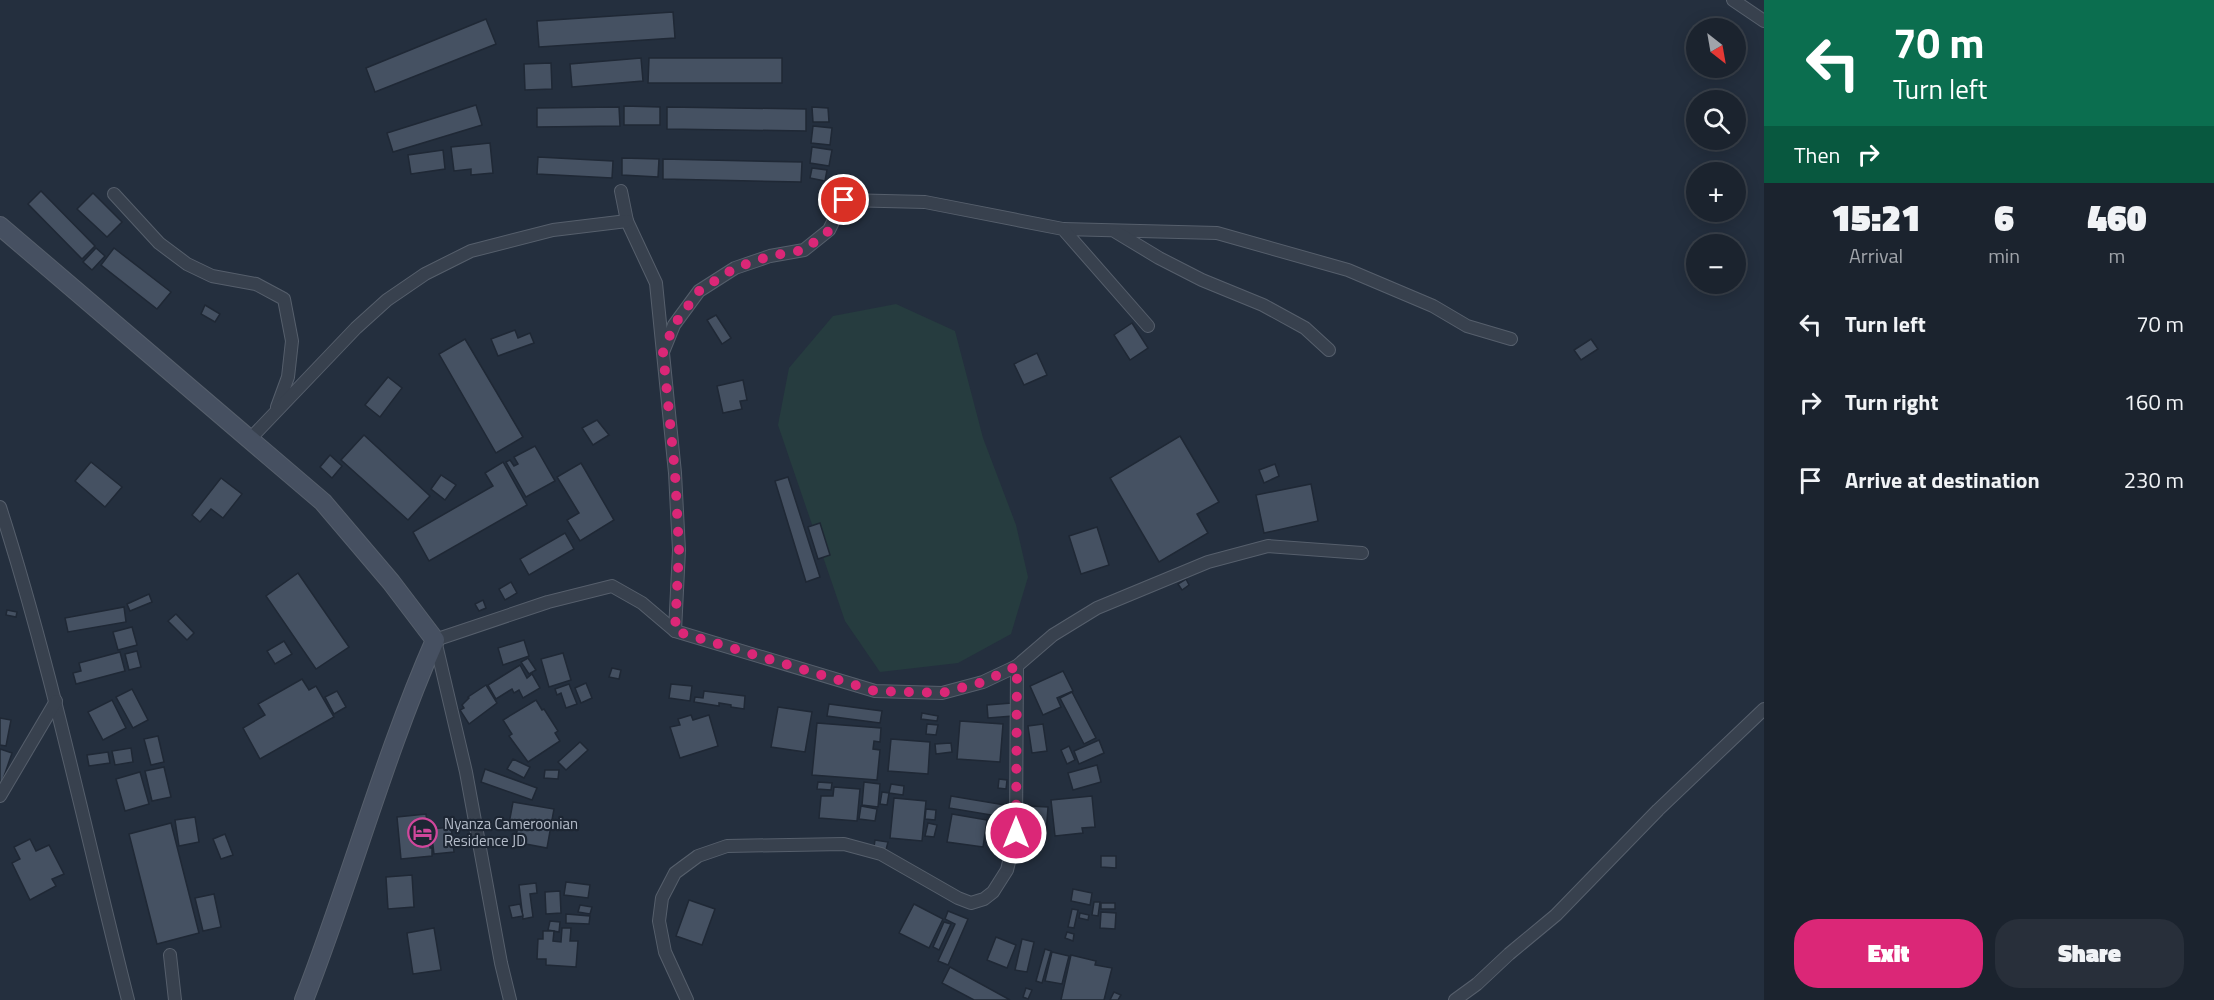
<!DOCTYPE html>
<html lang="en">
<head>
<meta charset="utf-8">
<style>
	:root { --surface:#1b232e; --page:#282f3a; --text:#f1f3f6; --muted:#a0a4aa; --line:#39404a; --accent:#db2777 }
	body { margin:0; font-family:"Titillium Web",sans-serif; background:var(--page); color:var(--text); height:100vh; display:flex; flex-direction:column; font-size:22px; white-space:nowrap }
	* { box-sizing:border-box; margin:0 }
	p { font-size:20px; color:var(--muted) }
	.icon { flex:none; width:33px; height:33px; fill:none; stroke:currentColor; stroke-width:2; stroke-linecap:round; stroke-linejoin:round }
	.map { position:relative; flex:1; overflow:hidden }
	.sheet { display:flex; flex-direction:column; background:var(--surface); width:450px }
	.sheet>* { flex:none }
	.banner { background:#0b6e4f; color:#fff; overflow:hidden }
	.needle { width:39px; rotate:149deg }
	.tools { position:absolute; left:1686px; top:18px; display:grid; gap:12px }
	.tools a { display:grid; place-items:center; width:60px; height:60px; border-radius:50%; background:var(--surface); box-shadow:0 3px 15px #0003,0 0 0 2px var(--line); font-size:30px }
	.pin { position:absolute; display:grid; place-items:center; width:51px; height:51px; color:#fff; margin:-26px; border:3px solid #fff; border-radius:50%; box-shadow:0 2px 6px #0007 }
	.me { position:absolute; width:66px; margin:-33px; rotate:0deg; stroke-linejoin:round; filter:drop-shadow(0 0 4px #0008) }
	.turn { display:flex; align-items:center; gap:21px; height:126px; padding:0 30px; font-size:27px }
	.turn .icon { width:78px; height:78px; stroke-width:2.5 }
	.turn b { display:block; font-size:42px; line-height:51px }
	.then { display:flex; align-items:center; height:57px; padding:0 30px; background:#0003; gap:12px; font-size:22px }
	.eta { display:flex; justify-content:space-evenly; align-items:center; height:102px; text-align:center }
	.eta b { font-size:36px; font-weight:800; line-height:42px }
	.cta { display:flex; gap:12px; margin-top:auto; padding:12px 30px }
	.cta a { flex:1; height:69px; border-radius:24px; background:var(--accent); color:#fff; font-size:24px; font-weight:800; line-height:69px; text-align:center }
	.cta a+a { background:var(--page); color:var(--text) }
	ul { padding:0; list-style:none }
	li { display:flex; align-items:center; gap:18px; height:78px; padding:0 30px }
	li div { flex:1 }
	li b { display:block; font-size:22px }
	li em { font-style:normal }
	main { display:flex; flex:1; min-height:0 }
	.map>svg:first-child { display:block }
</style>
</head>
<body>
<main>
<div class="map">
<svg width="1764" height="1000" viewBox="0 0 1764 1000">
	<rect width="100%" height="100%" fill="#242f3e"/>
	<path fill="#263c3f" d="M896,304L955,331L983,438L1016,525L1028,577L1011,634L958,663L880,672L845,621L778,425L789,368L833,316Z"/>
	<g fill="#455162" stroke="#1f2835" stroke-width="1.5">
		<path d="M673,12L675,38L539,47L537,21Z"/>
		<path d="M486,19L496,44L375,92L366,68Z"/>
		<path d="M641,58L643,81L572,87L570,64Z"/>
		<path d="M649,58H782V83H648Z"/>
		<path d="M551,63L552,89L525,90L524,64Z"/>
		<path d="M476,105L482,125L393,152L387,133Z"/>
		<path d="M624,106L660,107V125H624Z"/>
		<path d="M619,107L620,126L537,127V108Z"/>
		<path d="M667,107L806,109V131L667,129Z"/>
		<path d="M812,107L828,108L829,122H813Z"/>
		<path d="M813,126L832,128L830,145L811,143Z"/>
		<path d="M490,143L493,173L471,175V169L454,171L451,147Z"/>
		<path d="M812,147L832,150L829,166L810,163Z"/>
		<path d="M443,150L445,169L411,174L408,155Z"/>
		<path d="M538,157L613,161L612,178L537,174Z"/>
		<path d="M622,158L659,159L658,177L622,175Z"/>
		<path d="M663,159L802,162L801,182L663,179Z"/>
		<path d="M812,168L827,170L825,181L810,178Z"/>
		<path d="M41,191L95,246L82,259L28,204Z"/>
		<path d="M93,193L122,222L107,237L77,209Z"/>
		<path d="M96,248L105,256L92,270L83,262Z"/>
		<path d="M114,248L171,292L157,309L101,265Z"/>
		<path d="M205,305L220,314L215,322L201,314Z"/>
		<path d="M716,315L731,338L722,344L707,320Z"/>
		<path d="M1132,323L1148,348L1130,360L1114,335Z"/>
		<path d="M515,330L518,338L530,333L534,343L498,356L491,339Z"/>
		<path d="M465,339L523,437L496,453L439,354Z"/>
		<path d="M1591,339L1598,349L1581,360L1574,350Z"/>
		<path d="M1037,353L1047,375L1024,385L1014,364Z"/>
		<path d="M388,377L402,388L380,417L365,405Z"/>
		<path d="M743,380L747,400L740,401L742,409L723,413L717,386Z"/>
		<path d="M597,420L609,435L593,445L582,428Z"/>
		<path d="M364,435L430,496L408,520L341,460Z"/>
		<path d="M1180,436L1219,502L1197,514L1208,533L1159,562L1110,478Z"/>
		<path d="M535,446L555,481L526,497L506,462L510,460L514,466L518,464L514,457Z"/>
		<path d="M330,455L342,466L332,478L320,467Z"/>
		<path d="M91,462L122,487L105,507L75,481Z"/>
		<path d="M503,462L527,505L429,561L413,532L493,486L485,473Z"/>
		<path d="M581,463L614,520L580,541L567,520L579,513L557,477Z"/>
		<path d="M1275,464L1279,476L1264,483L1259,470Z"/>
		<path d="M441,475L456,485L445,500L431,489Z"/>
		<path d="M788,477L820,577L806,582L775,481Z"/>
		<path d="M221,478L242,494L223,518L211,509L200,522L192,515Z"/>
		<path d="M1311,484L1318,521L1264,533L1256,495Z"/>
		<path d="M820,523L830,555L818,559L808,527Z"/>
		<path d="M1097,527L1109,565L1081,574L1069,536Z"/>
		<path d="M565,533L574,549L529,575L520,559Z"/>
		<path d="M298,573L349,647L316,669L266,596Z"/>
		<path d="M1186,579L1189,585L1182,590L1178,584Z"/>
		<path d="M511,582L517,593L505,600L499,589Z"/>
		<path d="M149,594L152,602L130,611L127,604Z"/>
		<path d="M483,600L486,608L479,611L475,604Z"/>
		<path d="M124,607L126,622L68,632L65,618Z"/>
		<path d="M7,610L17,612L16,617L6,615Z"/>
		<path d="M176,614L194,633L187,640L168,621Z"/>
		<path d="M132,627L137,645L118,650L113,632Z"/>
		<path d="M524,640L529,656L503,665L498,648Z"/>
		<path d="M284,641L292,654L275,664L267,651Z"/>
		<path d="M137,651L141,667L129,670L125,654Z"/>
		<path d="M120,652L125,671L76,684L73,673L81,671L79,663Z"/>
		<path d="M563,653L571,680L549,687L541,659Z"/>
		<path d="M528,658L536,670L529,674L521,662Z"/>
		<path d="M520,665L527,678L532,674L540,688L523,698L519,690L514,693L512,689L496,699L488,685Z"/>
		<path d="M612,668L621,670L619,679L609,677Z"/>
		<path d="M1063,671L1073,691L1057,698L1061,707L1043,715L1030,686Z"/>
		<path d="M302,679L309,690L316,686L334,717L260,759L243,728L265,715L258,704Z"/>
		<path d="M586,683L592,698L581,703L575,688Z"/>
		<path d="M569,684L577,704L566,708L561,693L557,695L555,689Z"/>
		<path d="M671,684L692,686L690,701L669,698Z"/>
		<path d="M486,685L497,703L469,724L460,710L464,708L462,705L469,698L468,697Z"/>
		<path d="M132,689L148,720L133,728L116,697Z"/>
		<path d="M337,691L346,707L334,714L325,697Z"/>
		<path d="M704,691L745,696L744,709L731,707V705L719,703V706L694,702L695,697L703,698Z"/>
		<path d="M1072,692L1096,738L1084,744L1060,698Z"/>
		<path d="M112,700L126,728L103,740L88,712Z"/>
		<path d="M536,700L542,710L544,709L558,731L555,733L560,741L528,762L509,736L512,734L503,720Z"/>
		<path d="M1012,703L1013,716L988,718L987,705Z"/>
		<path d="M829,704L882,711L880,723L827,716Z"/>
		<path d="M778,707L812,712L805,752L771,747Z"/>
		<path d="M922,713L938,716L937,721L921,719Z"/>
		<path d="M691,715L693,720L709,715L718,746L680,758L670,727L680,725L678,719Z"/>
		<path d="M0,718L11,720L6,746L0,745Z"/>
		<path d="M960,721L1003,724L1000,762L957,759Z"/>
		<path d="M817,723L881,728L880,742L874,741L873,749L880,750L877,780L812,775Z"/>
		<path d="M927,724L938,725L936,735L926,734Z"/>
		<path d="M1043,724L1047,751L1032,753L1028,726Z"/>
		<path d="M158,736L164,762L151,765L144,739Z"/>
		<path d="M891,739L930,742L928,774L888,771Z"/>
		<path d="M1099,740L1104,753L1079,764L1074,751Z"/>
		<path d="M580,742L588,750L566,770L558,762Z"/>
		<path d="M951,743L952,752L936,754L935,744Z"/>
		<path d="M1069,746L1075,760L1067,764L1061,750Z"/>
		<path d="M131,748L133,762L115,765L112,751Z"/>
		<path d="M0,749L12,753L0,788Z"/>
		<path d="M108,752L110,763L89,766L87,755Z"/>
		<path d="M513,759L530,767L524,778L507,769Z"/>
		<path d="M1097,765L1101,782L1073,790L1068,773Z"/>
		<path d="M164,767L171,797L152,801L145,771Z"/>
		<path d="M485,769L537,788L532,800L481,782Z"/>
		<path d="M545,770H559L558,779L544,778Z"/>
		<path d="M140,772L149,804L125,811L116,779Z"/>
		<path d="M999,779L1007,780L1006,789L998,788Z"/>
		<path d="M818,782L832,783L831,790L817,789Z"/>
		<path d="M864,782L880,784L878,807L862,805Z"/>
		<path d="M891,784L904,786L903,795L889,793Z"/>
		<path d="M834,787L860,789L857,821L819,818L821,796H833Z"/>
		<path d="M882,792L889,793L887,805L880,804Z"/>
		<path d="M951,796L1005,805L1003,817L949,808Z"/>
		<path d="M1092,796L1095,827L1082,828L1083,833L1055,836L1051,800Z"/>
		<path d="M894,798L926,801L922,841L890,838Z"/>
		<path d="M513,802L554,809L547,848L515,842L517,831L508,829Z"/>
		<path d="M861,806L877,809L875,821L859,819Z"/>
		<path d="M1028,806L1048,807L1046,834L1027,833Z"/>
		<path d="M926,809L936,810L935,820L925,819Z"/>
		<path d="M426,814L427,825H429L430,848H432V856L401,859L397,817Z"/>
		<path d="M952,814L987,820L983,847L947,842Z"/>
		<path d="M195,817L199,842L179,846L175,820Z"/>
		<path d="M990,819L1003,821L1002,831L988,829Z"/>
		<path d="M171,823L199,933L157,944L129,834Z"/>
		<path d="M928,823L937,825L934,837L925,836Z"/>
		<path d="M451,827L454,852L434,854L431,829Z"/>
		<path d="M225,834L233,855L221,859L213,839Z"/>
		<path d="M30,839L36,851L49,845L64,874L52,879L56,886L30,900L12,863L20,859L14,847Z"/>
		<path d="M875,840L888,842L886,850L874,847Z"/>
		<path d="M1101,856H1116V868L1101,867Z"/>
		<path d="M412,875L414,907L388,909L386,877Z"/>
		<path d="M566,882L590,885L588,898L564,895Z"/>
		<path d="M536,883L537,893L530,894L533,917L523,919L519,885Z"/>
		<path d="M1073,889L1092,893L1090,905L1071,901Z"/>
		<path d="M560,891L561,913L546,914L545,892Z"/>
		<path d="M214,894L221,927L203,931L195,898Z"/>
		<path d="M689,900L715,909L702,945L676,936Z"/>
		<path d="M1094,902H1100L1098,916L1092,915Z"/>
		<rect x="1101" y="903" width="14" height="6"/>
		<path d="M520,904L523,916L512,918L509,906Z"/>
		<path d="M914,904L943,919L929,948L899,933Z"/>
		<path d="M580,905L592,907L590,914L578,912Z"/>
		<path d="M1072,909L1078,910L1074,928L1068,927Z"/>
		<path d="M948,911L968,919L948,965L938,961L955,924L945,919Z"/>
		<path d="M1101,912L1116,913L1115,929L1100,928Z"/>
		<path d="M1080,913L1089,915L1088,920L1079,918Z"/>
		<path d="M566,914L590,916L589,924L566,923Z"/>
		<path d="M550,921L560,922L559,932L548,930Z"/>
		<path d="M944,922L951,924L939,950L933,947Z"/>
		<path d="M434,928L441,970L413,974L407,933Z"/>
		<path d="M562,928H571L570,941H578L576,967L546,965V959H537L538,939H543V931H554L553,941L561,942Z"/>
		<path d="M1067,932L1074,934L1073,941L1065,938Z"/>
		<path d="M996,937L1016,945L1007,968L987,960Z"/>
		<path d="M1022,939L1034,942L1027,972L1015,970Z"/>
		<path d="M1045,949L1051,951L1042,983L1036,981Z"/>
		<path d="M1052,952L1069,956L1062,984L1045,981Z"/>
		<path d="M1071,955L1096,961L1095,965L1112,968L1104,1000H1061Z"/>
		<path d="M950,967L1010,1000H974L942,983Z"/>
		<path d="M1026,988L1032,990L1028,999L1023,997Z"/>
		<path d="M1114,992L1121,995L1118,1000H1110Z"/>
	</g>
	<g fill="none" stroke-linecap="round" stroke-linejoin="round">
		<defs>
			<g id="minor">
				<path d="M1733,0L1764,21"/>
				<path d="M621,191L627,221L656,283L675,473L679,550L675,631"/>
				<path d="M114,194L159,243L187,264L212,276L256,284L284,299L292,341L288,377L277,407"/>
				<path d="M1063,229L1217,233L1348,270L1433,306L1467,326L1511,339"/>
				<path d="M1116,232L1159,258L1202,280L1263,305L1305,328L1329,350"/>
				<path d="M663,352L674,325L699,291L735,268L770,256L804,250L829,230L844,200L925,202L1063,229L1148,326"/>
				<path d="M249,440L356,328L387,300L425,274L471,251L553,230L627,221"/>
				<path d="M0,507C52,669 86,835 128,1000"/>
				<path d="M0,796L56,701"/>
				<path d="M170,955L175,1000"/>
				<path d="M510,1000L501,963L466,772L435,640L548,602L612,586L642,603L675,631L875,691L942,693L983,682L1017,666L1053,635L1097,608L1208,562L1268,546L1362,553"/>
				<path d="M687,1000L665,952L659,921L662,898L675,873L698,856L727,846L844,844L881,854L958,898L971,903L984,899L993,892L1007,870L1016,833L1017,666"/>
				<path d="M1455,1000L1477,984L1509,954L1556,915L1658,810L1764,709"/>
			</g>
			<path id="secondary" d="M0,226L323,502L391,582L435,640C384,756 350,882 304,1000"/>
		</defs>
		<use href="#minor" stroke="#565f6c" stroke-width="14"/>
		<use href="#secondary" stroke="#565f6c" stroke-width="20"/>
		<use href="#minor" stroke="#38414e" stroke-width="12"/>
		<use href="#secondary" stroke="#465061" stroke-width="18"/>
	</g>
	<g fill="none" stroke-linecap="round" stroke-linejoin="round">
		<path stroke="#db2777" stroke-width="10" stroke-dasharray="0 18" d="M844,200L830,230L804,250L770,256L735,268L699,291L674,325L663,352L675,473L679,550L675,631L875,691L942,693L983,682L1017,666L1016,833"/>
	</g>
	<defs>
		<symbol id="hotel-ring" viewBox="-11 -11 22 22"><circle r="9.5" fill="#1d2633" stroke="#d1479c" stroke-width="1.5"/><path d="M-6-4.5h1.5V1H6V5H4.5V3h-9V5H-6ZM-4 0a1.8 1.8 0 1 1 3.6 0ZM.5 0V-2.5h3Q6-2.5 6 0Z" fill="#d1479c"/></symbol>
	</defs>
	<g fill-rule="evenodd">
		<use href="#hotel-ring" x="406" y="816" width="33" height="33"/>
	</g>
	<g text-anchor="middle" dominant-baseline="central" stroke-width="4.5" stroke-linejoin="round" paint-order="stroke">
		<g font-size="15" fill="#b4bcc9" stroke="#1d2633" text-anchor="start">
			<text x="444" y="823">Nyanza Cameroonian<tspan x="444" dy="17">Residence JD</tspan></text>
		</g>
	</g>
</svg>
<div class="tools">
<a><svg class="needle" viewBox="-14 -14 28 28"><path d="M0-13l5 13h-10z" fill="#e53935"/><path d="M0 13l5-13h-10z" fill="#a0a4aa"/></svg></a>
<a><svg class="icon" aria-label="search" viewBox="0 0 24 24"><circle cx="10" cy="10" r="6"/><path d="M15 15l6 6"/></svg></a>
<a>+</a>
<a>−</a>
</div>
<div class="pin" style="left:844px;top:200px;background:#d93025"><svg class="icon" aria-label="arrive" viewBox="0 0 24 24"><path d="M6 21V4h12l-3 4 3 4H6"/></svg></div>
<svg class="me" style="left:1016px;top:833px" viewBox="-20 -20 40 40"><circle r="17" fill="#db2777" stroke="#fff" stroke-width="3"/><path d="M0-11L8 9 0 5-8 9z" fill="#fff"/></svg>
</div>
<section class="sheet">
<div class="banner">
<div class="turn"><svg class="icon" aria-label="left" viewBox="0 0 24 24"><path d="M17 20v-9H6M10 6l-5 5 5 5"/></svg><div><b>70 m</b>Turn left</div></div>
<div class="then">Then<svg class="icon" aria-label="right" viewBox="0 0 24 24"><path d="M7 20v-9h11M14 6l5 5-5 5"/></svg></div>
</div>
<div class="eta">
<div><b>15:21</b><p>Arrival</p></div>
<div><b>6</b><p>min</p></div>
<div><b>460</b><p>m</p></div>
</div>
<ul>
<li><svg class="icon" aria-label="left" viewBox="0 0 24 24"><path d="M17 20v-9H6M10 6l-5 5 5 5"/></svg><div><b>Turn left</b></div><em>70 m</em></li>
<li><svg class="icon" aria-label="right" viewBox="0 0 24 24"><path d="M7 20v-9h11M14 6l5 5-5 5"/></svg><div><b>Turn right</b></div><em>160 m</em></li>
<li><svg class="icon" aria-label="arrive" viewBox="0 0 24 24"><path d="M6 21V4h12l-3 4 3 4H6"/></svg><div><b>Arrive at destination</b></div><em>230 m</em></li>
</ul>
<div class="cta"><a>Exit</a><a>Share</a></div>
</section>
</main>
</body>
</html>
